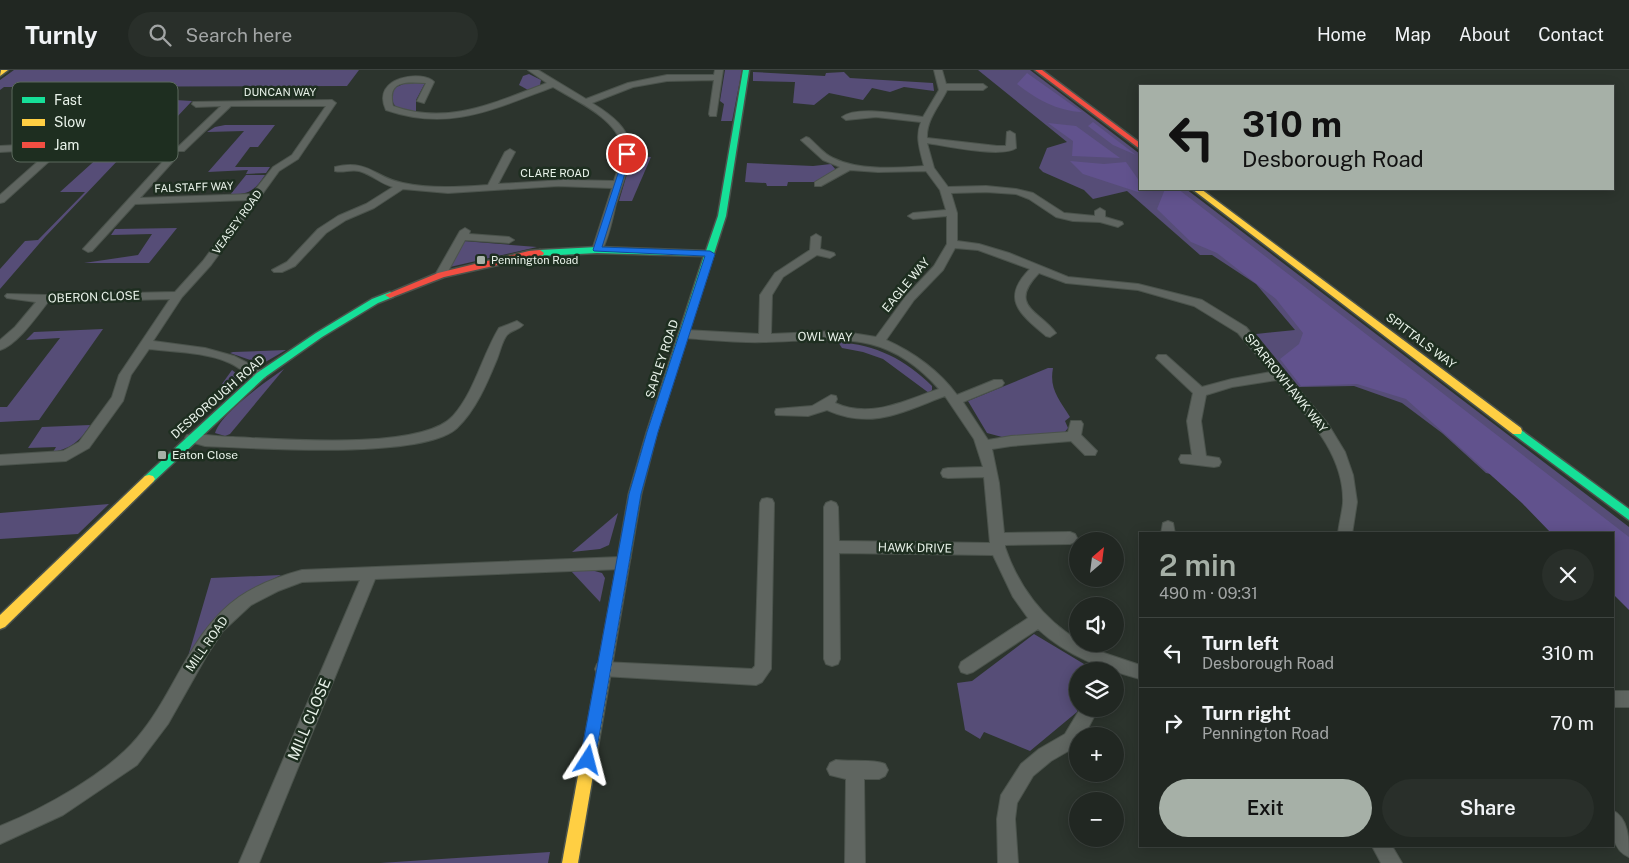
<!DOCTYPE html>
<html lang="en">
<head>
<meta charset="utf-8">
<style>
	:root { --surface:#212722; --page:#292f2a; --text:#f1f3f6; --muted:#a2a5a5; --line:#3e4440; --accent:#a6b0a7 }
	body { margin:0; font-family:"Public Sans",sans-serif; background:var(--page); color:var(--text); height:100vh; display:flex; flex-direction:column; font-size:19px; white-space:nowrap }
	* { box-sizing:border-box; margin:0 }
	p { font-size:16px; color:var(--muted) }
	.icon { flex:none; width:28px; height:28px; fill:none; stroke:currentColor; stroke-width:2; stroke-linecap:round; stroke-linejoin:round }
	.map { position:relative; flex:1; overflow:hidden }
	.panel { position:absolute; left:1139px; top:462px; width:475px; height:315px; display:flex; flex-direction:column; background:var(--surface); border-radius:0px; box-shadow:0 2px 12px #0003,0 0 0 1px var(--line) }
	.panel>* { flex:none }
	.banner { position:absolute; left:1139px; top:15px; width:475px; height:105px; border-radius:0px; box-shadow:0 2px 12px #0003,0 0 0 1px var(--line); background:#a6b0a7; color:#111; overflow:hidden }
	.needle { width:32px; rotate:28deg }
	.fabs { position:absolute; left:1069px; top:462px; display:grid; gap:10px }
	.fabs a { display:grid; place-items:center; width:55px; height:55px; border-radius:50%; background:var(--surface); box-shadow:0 2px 12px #0003,0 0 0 1px var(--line); font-size:25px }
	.pin { position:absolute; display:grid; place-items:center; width:42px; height:42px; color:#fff; margin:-21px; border:2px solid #fff; border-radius:50%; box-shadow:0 1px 5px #0007 }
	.me { position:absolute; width:55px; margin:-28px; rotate:9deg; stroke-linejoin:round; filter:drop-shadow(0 0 4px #0008) }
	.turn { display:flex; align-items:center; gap:18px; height:105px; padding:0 20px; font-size:22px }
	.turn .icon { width:65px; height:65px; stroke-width:2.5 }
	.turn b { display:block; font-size:35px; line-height:42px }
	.round { display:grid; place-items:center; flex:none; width:52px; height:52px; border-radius:26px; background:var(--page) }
	.summary { display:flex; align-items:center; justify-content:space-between; height:85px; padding:0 20px }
	h1 { font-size:30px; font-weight:600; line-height:38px; color:var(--accent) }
	.button { display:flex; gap:10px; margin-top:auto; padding:10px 20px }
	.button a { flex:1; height:58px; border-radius:30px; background:var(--accent); color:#111; font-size:20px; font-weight:600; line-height:58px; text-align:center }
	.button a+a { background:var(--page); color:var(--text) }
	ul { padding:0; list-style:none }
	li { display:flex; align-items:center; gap:15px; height:70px; padding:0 20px; border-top:1px solid var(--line) }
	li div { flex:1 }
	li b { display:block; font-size:19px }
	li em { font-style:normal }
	header { display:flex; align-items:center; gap:30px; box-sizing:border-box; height:70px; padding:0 25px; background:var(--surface); border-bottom:1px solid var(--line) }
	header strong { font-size:24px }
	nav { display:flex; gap:28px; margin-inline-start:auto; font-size:18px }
	.search { width:350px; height:45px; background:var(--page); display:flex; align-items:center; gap:12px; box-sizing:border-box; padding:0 18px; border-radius:28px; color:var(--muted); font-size:19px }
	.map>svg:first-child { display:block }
</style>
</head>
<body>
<header>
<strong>Turnly</strong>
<div class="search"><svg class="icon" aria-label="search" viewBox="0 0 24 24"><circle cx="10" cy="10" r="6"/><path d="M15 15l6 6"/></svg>Search here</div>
<nav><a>Home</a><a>Map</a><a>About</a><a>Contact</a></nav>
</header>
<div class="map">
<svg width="1629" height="793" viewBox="0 0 1629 793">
	<rect width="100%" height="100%" fill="#2c342d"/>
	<g fill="#564d77">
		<path d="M14,0H359L347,16L4,17L0,20V10Z"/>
		<path d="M725,0H742L732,51H721L724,34L720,31Z"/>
		<path d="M978,0H1030L1140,84V119H1186L1629,457V528L1612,464L1508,408L1486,403L1442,363L1402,333L1354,316L1299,317L1256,264L1295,260L1256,214L1212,185H1200L1127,121L1093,129L1084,120L1043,102L1039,98L1047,78L1067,72Z"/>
		<path d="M753,2L825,6L826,3L844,2L850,8L933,13L934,21L904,17L890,22L872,18L863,30L829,23L814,35L793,33L795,12L753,11Z"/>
		<path d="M529,4L541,10L540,15L528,20L519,15L523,6Z"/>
		<path d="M410,11L425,13L416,30V43C399,40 390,39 392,19Z"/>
		<path d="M175,30L192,31L160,65L132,87L120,88L45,167L0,219V199L25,171L38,170L85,122H60L101,85H120Z"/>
		<path d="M225,55H275L258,77H250L235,97H270L266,103L246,104L248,100L208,102L244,61L207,62L215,57Z"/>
		<path d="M635,86L651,87L632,131H619L627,104Z"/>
		<path d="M747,93L813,96L831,94L836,100L816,112H788L787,116H767L766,113L745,112Z"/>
		<path d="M246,105H265C254,121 250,124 230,125Z"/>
		<path d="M177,158L149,193H84L138,185L152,164L111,165L115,159Z"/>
		<path d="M463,171L537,177L450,197Z"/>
		<path d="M103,259L39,350L0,352V337H7L60,268L26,270L34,262Z"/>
		<path d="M838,272C876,275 905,289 932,316V320L929,323L883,289L863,282L842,278Z"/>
		<path d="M286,280L262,294L230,283L233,282Z"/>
		<path d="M1048,298H1053C1049,319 1059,329 1070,347L1065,351L1068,358L1064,363L1002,367L987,363L968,331Z"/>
		<path d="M284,299L230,364L225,366L215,363C221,343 265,312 284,299Z"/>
		<path d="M232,300L237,304L238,309L234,316L189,360Z"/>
		<path d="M90,355C80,371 72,378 53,382L56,377L28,378L42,357Z"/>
		<path d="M109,434L78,464L0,469V443Z"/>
		<path d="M618,443L609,475L600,479L572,482Z"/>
		<path d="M591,500L602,503L605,508L600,532L571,501Z"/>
		<path d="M281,505L240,526L207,558L182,607L211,508Z"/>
		<path d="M1034,564L1089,597L1088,601H1078L1077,642L1030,681L984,662L980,669L965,660L957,613L972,611Z"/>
		<path d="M550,782L548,793H380Z"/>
	</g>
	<g fill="#61528d">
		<path d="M1027,3L1082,42C1057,41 1036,29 1017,14Z"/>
		<path d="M1093,52L1136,85L1113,75L1088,56Z"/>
		<path d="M1048,53L1076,56L1120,88L1072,86L1073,71Z"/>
		<path d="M1070,91L1104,94L1126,92L1140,112V119H1142L1138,122L1083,104Z"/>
		<path d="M1165,119H1178L1629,467V540L1613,524L1612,464H1552L1522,433L1406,329L1357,314L1301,316L1280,289L1299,274L1303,263L1276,229L1217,183L1191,172L1157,139Z"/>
	</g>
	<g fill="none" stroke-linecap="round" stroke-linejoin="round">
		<defs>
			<g id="street">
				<path d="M528,0H538L586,29L628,13L667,5H714L715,0H723L716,46H710L709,44L714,10L667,11L633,17L592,33C645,65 632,84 616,134C612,150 609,168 601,182H593L592,180L612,118L558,116L448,123L403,119L374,138L346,150L326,163L295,196L282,202H274L272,200L287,192L318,159L338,146L366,134L393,117C381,114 371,104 359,101C351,99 343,103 335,101V97C369,89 375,108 403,113C431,119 460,117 488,115L505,82L510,79L515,82L498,114L564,110L614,111C616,103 621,94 622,85C626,52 576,31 553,17C493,39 450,62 386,40C370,6 424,0 434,12L424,33L417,31L426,13C406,12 387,10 393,36C449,56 495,32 547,13Z"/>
				<path d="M934,0H942L946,14H983L987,17L983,20H947C940,35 926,50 927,68L997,76H1006L1007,62L1010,61L1015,64L1016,78C1003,88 945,76 927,73L934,98L948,117L986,116L1016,119L1033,123L1064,143L1095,146V141L1100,138L1105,141V147L1122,152L1123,154L1118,157L1100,152L1073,151L1056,147L1029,129L1016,124L986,122L951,123L957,143V171L979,174L1009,183L1068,207L1138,214L1202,230L1246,257L1328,354L1345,382L1353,405L1357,432L1352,464H1338C1339,454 1342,443 1343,433C1345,384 1306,345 1277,310L1232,317L1206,325L1201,351L1206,386L1219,388L1221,392L1219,396L1214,397L1181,393L1179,389L1181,385H1192L1187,351L1193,323L1156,288L1158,285H1166L1202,317L1232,309L1271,302L1238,263L1194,236L1138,220L1066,213L1039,203C1007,236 1040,241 1056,263L1050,267L1046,266C1020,244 1000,229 1030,199L978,180L955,178L943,200L914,230L886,270C915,283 939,301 957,325L994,310H1002L1004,313L1002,316L963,332L988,370L1011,366L1068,362L1071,351H1081L1083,354L1081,365L1097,381L1095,385H1085L1071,371L1011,376L992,379L999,413L1004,463L1070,462L1075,464L1077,468L1075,472L1070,474L1005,475V477C1018,516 1043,549 1078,570V574H1084L1104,583L1140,595V609C1103,599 1067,586 1038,559L973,602L967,604L961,602L959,597L961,592L1028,548L1013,527L993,485L839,483L840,589L838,594L832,596L826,594L824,589V437L826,433L831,431L836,433L838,437L839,471L990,473L984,407L948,408L943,407L941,403L943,399L948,398L983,397L974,369L945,326C902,342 872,360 827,340L808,346L776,345L775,342L776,339L812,336L831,325L836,326L837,329L835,333C871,349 903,331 939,319C885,258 838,270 766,272C739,273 712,270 685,268L679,264L685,260L759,264L760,225L775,203L810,180L811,167L816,164L821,167L820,179L834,183L835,185L830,188L817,185L783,207L772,225L771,264L839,261L876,267L906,226L934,196L947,174V146L913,149L908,146L913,143L946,140L940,120L926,101L878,102L850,100L821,116H815V112L840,97L823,90L801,70L806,67L809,68C817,75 824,84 833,88C859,101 896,98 924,96C920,80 915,67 921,52L876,47L846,50L842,47C857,35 904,45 923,47L939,20Z"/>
				<path d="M332,30L336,33L298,89L279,101L211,195L182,227L153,271L205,278L234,286L265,302L267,305L265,308C253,311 241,298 230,293C205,282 175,282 149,279L131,305L123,331L89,378L66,391L0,395V385L63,381L79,372L112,327L119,305L170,229L48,232C37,246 17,275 0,280V270L15,257L36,232L7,228L5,226L7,224L45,225L175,222L203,191L248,130L135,134L92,181L88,182L83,179L169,85H175L177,87L140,128L252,124L273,97L292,85L326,36H231L184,81H178V77L221,36L196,37L192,34L193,32Z"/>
				<path d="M98,35L107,39L4,132L0,133V125L52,79L0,82V76L59,73L96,41H25L22,40V36Z"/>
				<path d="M465,158L470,161L469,164L509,167L514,170L509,173L465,170L445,207H437L435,205L460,161Z"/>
				<path d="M517,251L523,255C519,260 511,260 507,265C502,271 500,282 497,289C487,313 476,340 457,358C423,390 254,378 205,376L187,371L185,368L187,365C193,363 223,367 233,367C279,369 422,381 453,346C475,321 482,286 499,258Z"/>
				<path d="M767,428L772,429L774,433L771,599L762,612L756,615L603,606L597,604L595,599L597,594L603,592L752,599L755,596L760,433L762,429Z"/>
				<path d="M1168,451L1173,453L1175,464H1161L1163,453Z"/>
				<path d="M621,487L626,489L629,493L626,497L621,499L375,509L259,793H239L360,510L302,512L278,521L251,535L223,561L207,585L168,654L137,695L63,745L0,774V756C43,739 108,703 137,668C175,624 190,561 239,527C258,514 280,506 302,500Z"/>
				<rect x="1612" y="621" width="17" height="16"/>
				<path d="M1080,639H1098L1084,666H1078L1077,676L1051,691L1033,706L1017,733L1015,749L1018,793H998L997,749L1001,725L1021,694L1039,679L1065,664Z"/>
				<path d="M836,690C851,692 873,689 885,694L888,700L885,706L879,709H864L865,793H845L846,709L830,705L827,699L830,693Z"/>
				<path d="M1612,740C1629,748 1629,770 1629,787C1610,779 1612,757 1612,740Z"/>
				<path d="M1372,776H1392L1402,793H1381Z"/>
			</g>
			<g id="fast">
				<path d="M743,0H749L726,146L657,362L641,424L630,488L628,492L624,493L620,492L618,488L629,424L647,362L704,186L597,183L540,186L536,183L540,180L597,177L706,181L718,146Z"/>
				<path d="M390,222L395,225L393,227L378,233L322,267L265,307L153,412H145L143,409L145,406L257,303L316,263L372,229Z"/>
				<path d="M1517,357L1629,439V450L1513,364L1512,361L1513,358Z"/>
			</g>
			<g id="slow">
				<path d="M8,0L0,6L1,0Z"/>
				<path d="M1192,119H1201L1521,358L1522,361L1521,364H1513Z"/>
				<path d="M149,405L153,406L155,409L153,412L5,557L0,559V545L145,406Z"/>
				<path d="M624,483L628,484L630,488L578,793H562L618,488L620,484Z"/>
			</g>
			<g id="jam">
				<path d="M1035,0H1042L1140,73V79Z"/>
				<path d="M540,180L544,183L543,185L444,207L390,228L385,225L438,203L529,181Z"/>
			</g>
		</defs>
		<use href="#street" stroke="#4b534c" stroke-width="2"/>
		<use href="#fast" stroke="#4b534c" stroke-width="3"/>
		<use href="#slow" stroke="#4b534c" stroke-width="3"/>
		<use href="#jam" stroke="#4b534c" stroke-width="3"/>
		<use href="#street" fill="#5f6560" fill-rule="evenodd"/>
		<use href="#fast" fill="#16e098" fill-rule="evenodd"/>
		<use href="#slow" fill="#ffcf43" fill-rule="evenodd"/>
		<use href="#jam" fill="#f24e42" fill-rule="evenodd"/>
	</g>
	<path fill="#1a73e8" stroke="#114b97" d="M625,82L631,84L602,177L710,181L715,184L658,362L641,424L595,690L593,695L588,697L582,695L580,690L629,424L647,362L705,186L594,181L593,180Z"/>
	<g fill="#a6b0a7" stroke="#1e2e20" stroke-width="2">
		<rect x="476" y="185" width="10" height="10" rx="2.5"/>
		<rect x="157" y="380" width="10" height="10" rx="2.5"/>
	</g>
	<g text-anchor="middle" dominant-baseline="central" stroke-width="5" stroke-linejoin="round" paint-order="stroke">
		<g font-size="11" fill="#e8f2e9" stroke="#1e2e20">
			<text x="280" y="22">DUNCAN WAY</text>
			<text x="555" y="103">CLARE ROAD</text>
			<text transform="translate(194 117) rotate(-2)">FALSTAFF WAY</text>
			<text transform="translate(237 152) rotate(-54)">VEASEY ROAD</text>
		</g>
		<g font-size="11" fill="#e8f2e9" stroke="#1e2e20" text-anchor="start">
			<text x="491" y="190">Pennington Road</text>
		</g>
		<g font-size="12" fill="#e8f2e9" stroke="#1e2e20">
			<text transform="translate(906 215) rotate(-50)">EAGLE WAY</text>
			<text transform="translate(94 227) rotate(-2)">OBERON CLOSE</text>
			<text transform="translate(825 267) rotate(1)">OWL WAY</text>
			<text transform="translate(1421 271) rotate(37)">SPITTALS WAY</text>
			<text transform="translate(662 289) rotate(-72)">SAPLEY ROAD</text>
			<text transform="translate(1286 313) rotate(51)">SPARROWHAWK WAY</text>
			<text transform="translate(218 327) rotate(-41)">DESBOROUGH ROAD</text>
			<text transform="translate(915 478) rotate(1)">HAWK DRIVE</text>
			<text transform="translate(207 574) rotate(-55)">MILL ROAD</text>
		</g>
		<g font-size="12" fill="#e8f2e9" stroke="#1e2e20" text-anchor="start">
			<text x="172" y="385">Eaton Close</text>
		</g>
		<g font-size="15" fill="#e8f2e9" stroke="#1e2e20">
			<text transform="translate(309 649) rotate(-67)">MILL CLOSE</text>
		</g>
	</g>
	<rect x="12" y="12" width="166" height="80" rx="8" fill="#1e2e20" stroke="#5b695c" stroke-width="1"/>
	<rect x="22" y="27" width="23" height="6" fill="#16e098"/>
	<rect x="22" y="49" width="23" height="7" fill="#ffcf43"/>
	<rect x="22" y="72" width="23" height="6" fill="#f24e42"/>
	<g font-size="14" fill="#e8f2e9">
		<text x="54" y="35">Fast</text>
		<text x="54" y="57">Slow</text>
		<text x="54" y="80">Jam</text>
	</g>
</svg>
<div class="fabs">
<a><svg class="needle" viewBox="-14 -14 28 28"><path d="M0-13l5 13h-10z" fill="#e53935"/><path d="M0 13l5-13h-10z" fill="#a2a5a5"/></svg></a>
<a><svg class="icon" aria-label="sound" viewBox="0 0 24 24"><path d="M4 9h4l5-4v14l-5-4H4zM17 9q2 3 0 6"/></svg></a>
<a><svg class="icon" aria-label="layers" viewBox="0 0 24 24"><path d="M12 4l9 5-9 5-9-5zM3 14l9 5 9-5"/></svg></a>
<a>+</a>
<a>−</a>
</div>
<div class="pin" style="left:627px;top:84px;background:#d93025"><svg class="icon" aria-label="arrive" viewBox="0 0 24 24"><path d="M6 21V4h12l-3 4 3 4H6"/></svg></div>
<svg class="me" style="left:588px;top:690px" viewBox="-20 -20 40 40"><path d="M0-17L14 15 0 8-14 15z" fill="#1a73e8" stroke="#fff" stroke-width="4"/></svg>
<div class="banner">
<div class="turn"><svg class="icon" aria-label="left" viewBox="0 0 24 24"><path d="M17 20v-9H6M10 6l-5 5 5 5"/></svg><div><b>310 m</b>Desborough Road</div></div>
</div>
<section class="panel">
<div class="summary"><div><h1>2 min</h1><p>490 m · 09:31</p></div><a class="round"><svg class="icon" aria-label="close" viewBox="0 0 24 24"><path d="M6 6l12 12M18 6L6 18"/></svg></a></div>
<ul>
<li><svg class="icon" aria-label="left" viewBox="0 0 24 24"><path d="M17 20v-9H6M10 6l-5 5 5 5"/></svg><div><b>Turn left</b><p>Desborough Road</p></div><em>310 m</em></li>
<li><svg class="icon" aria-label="right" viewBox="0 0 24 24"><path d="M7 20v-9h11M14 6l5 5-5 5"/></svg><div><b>Turn right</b><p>Pennington Road</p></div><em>70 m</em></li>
</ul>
<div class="button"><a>Exit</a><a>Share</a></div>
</section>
</div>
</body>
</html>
